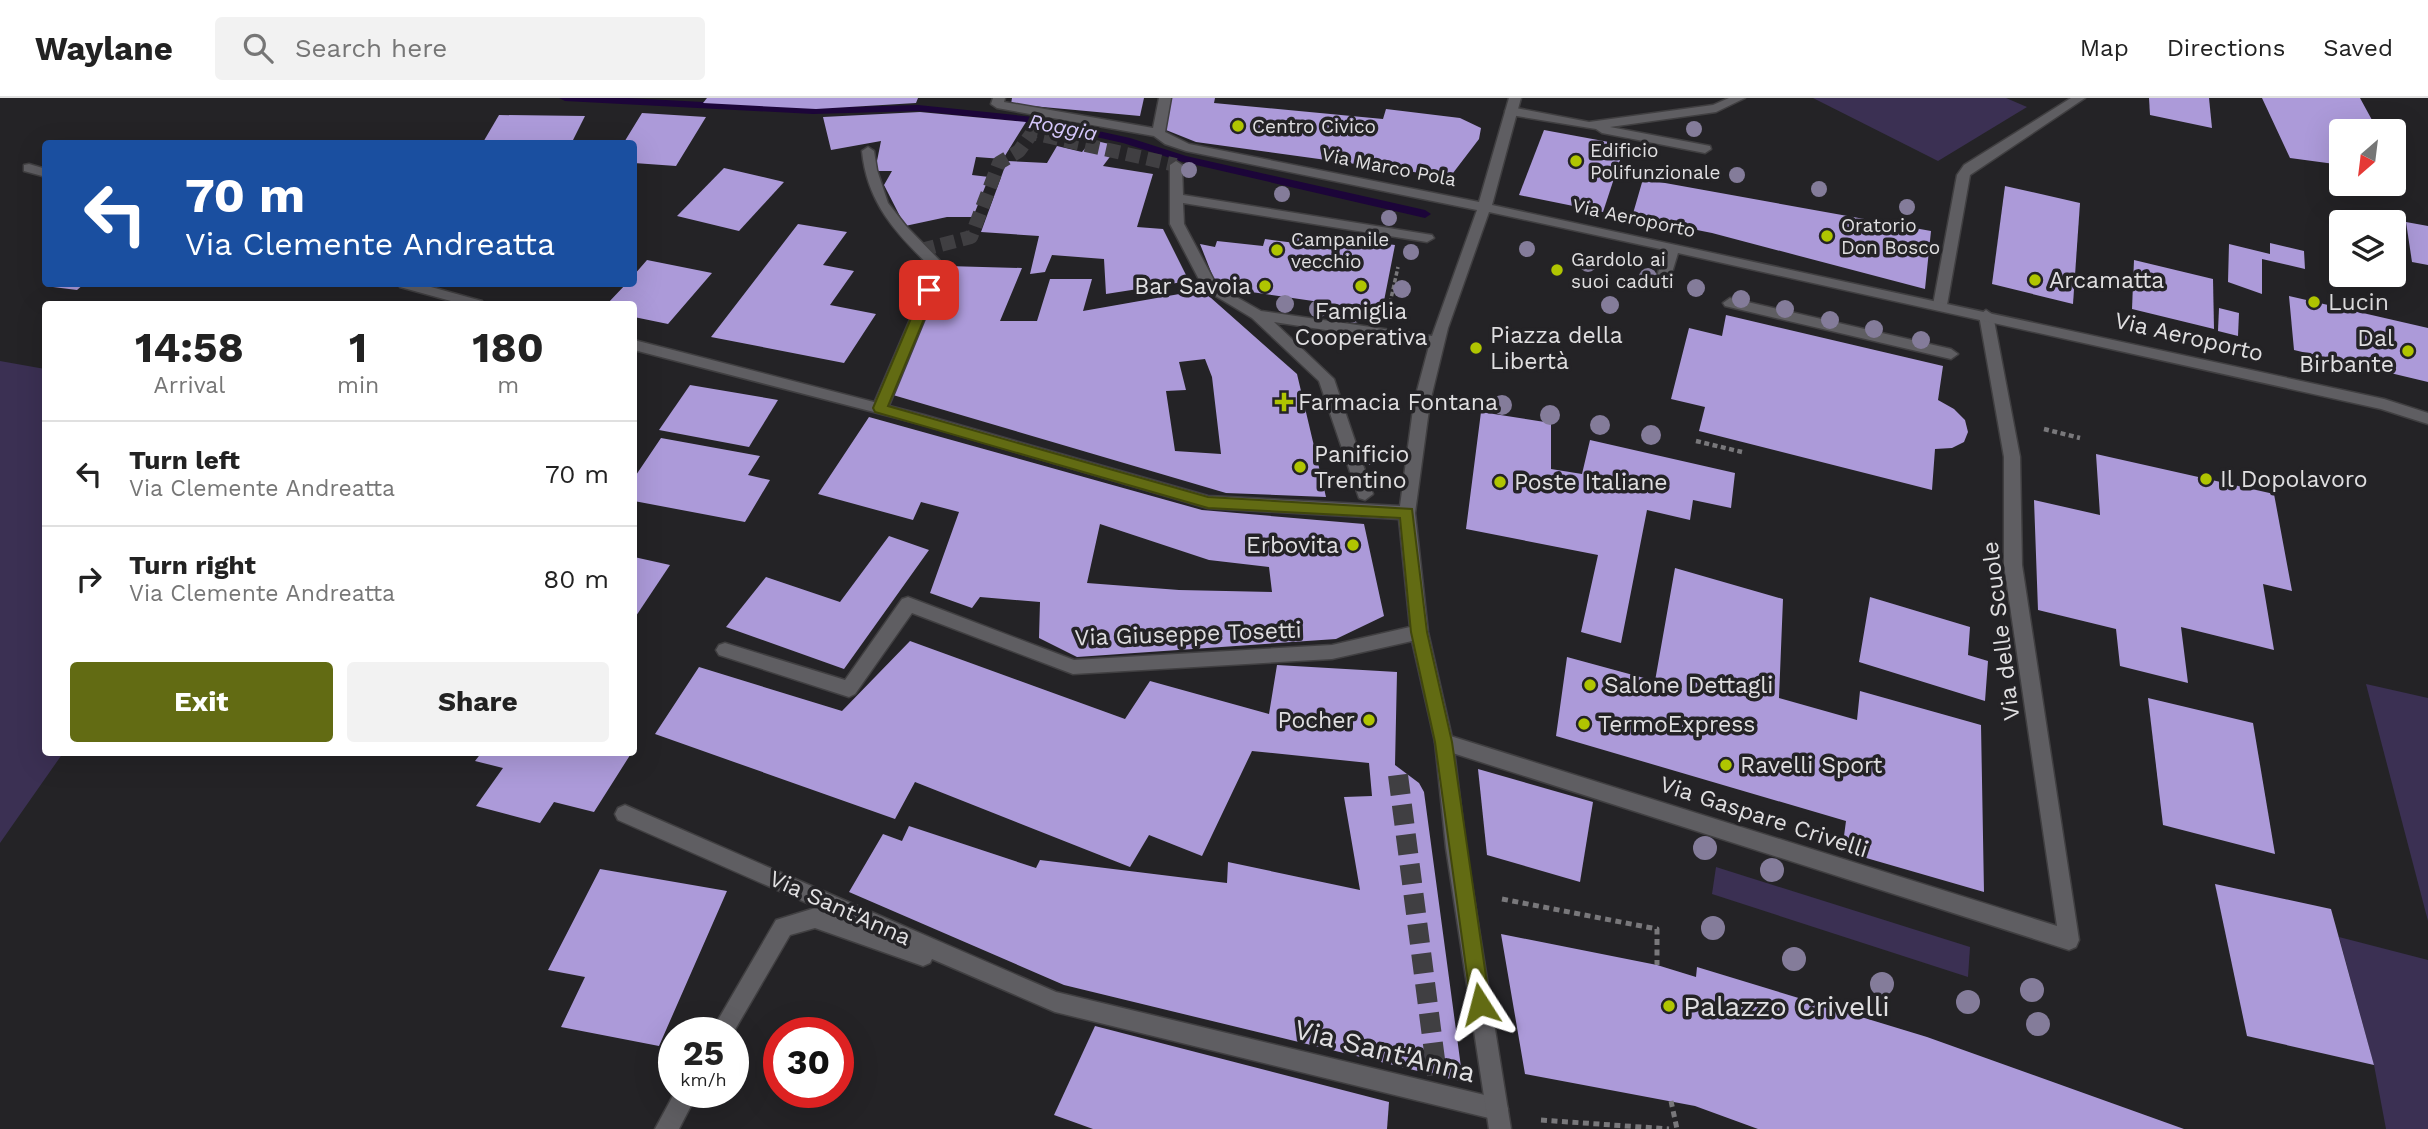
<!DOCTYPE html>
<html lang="en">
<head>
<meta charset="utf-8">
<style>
	:root { --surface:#fff; --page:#f2f2f2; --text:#222; --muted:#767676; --line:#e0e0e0; --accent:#626b13 }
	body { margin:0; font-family:"Work Sans",sans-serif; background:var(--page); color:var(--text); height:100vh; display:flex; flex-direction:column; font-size:26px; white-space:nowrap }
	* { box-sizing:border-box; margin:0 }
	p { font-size:23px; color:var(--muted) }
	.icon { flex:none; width:38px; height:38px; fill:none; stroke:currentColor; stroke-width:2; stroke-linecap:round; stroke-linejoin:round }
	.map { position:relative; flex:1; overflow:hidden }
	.sheet { position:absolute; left:42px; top:203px; width:595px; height:455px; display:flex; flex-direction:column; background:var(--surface); border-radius:7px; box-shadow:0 7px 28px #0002 }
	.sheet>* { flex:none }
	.hud { position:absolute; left:42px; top:42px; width:595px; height:147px; border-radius:7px; box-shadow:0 7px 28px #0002; background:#1a4fa0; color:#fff; overflow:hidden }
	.needle { width:46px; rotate:208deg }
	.buttons { position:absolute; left:2329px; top:21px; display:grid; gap:14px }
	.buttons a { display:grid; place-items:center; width:77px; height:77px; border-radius:7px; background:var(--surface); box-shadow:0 7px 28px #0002; font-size:35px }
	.speed { position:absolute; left:658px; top:919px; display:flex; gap:14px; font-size:35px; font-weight:700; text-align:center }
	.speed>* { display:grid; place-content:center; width:91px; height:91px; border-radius:50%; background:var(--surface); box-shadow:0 7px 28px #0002; line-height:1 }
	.speed small { font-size:18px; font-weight:400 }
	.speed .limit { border:10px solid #d22; background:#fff; color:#111 }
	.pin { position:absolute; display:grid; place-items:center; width:60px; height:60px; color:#fff; margin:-30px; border-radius:14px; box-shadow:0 4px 10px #0006 }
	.me { position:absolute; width:77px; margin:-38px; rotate:351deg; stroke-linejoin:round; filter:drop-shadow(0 0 5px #0008) }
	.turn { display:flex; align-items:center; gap:24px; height:147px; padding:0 28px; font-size:32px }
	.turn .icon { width:91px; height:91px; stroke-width:2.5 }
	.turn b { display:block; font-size:49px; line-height:60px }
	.eta { display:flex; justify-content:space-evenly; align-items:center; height:119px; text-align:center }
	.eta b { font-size:42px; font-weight:700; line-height:49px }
	.button { display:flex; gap:14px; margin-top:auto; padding:14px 28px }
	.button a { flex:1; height:80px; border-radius:7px; background:var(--accent); color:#fff; font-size:28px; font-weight:700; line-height:80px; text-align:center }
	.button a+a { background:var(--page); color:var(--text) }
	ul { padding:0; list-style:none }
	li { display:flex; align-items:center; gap:21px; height:105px; padding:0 28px; border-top:2px solid var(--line) }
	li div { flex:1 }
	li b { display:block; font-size:26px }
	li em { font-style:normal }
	header { display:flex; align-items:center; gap:42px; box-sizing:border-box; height:98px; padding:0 35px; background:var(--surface); border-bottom:2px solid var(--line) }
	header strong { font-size:33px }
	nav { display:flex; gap:38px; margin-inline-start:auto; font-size:24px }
	.search { width:490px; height:63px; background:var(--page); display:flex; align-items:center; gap:18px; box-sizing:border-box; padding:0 24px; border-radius:7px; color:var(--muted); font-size:26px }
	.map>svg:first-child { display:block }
</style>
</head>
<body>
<header>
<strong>Waylane</strong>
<div class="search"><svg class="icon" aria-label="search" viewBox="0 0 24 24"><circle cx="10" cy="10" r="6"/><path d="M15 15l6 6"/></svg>Search here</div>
<nav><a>Map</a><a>Directions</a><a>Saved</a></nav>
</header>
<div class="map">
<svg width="2428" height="1031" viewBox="0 0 2428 1031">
	<rect width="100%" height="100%" fill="#242326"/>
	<g fill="#3b3053">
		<path d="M1813,0H2006L2027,9L1938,63Z"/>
		<path d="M0,263L45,271L46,654L63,655L0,745Z"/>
		<path d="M2366,586L2428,600V823Z"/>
		<path d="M1716,769L1970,849L1968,879L1712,796Z"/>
		<path d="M2339,839L2428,862V1031H2386L2374,967Z"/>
	</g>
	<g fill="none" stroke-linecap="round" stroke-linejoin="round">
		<path fill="#1c0539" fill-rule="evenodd" d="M559,0H628L813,10L918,7L1034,19L1130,40L1186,58L1425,112L1431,116L1425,120L1183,64L1123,45L1034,25L918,13L813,16L565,3Z"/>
	</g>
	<g fill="#ac9ad9" fill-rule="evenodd">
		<path d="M707,0H918L916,5L816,11L703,5Z"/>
		<path d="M1012,0H1144L1140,18L1011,6Z"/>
		<path d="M1170,0H1215L1214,5L1383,21L1386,11L1460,20L1481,30L1479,41L1450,79L1196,44L1166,32Z"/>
		<path d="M2149,0H2209L2212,30L2150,17Z"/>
		<path d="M2262,0H2360L2378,33H2342V67L2290,60Z"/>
		<path d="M920,14L1026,24L1003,61L976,59L972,77L989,79L973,119H947L905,128L884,87L892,73H875L881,43L831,52L823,19Z"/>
		<path d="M642,15L706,19L676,68L634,65V46H623Z"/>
		<path d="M499,17L585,18L571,46H482Z"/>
		<path d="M1544,32L1625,47L1603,114L1519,97Z"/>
		<path d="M1092,42L1118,48L1103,68L1153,76L1137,129L1163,131L1189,183L1106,196L1104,161L1052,157L1045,174L1030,176L1039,138L981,134L1007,63L1047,65L1057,48L1082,54Z"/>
		<path d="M724,70L784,84L739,133L677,118Z"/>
		<path d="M1643,81L1931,133L1925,191L1712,135L1632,119Z"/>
		<path d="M2005,88L2080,105L2073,206L1992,186Z"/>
		<path d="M2406,124L2428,128V167L2412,164Z"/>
		<path d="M798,126L847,134L823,167L854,173L830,207L876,216L844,265L711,239Z"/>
		<path d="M1297,135L1395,147L1382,213L1217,189L1200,146L1215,149L1217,143L1263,148L1265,141L1295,145Z"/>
		<path d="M2270,145L2304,153L2305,171L2262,161V196L2228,184L2229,146L2270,156Z"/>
		<path d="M647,162L712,175L668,226L634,219V206H607L626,186H634V177Z"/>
		<path d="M2134,162L2213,181L2214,231L2132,211Z"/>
		<path d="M947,168L1022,170L1000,223H1037L1050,181H1092L1083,213L1202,192L1297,276L1326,399L1226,395L893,297ZM1205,261L1212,279L1221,356L1175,353L1166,293L1186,292L1179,264Z"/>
		<path d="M48,186H84L77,192L45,188Z"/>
		<path d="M2289,198L2428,230V284L2294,252Z"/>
		<path d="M2219,210L2239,215L2238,238L2218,233Z"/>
		<path d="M1726,217L1943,268L1938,302L1954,311L1965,322L1968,334L1964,344L1952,350L1935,351L1932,392L1699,333L1705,309L1671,301L1689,230L1722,238Z"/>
		<path d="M690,287L778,302L749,349L659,332Z"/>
		<path d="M1481,314L1551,325V371L1582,376L1590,342L1735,375L1731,410L1693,402L1690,422L1647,412L1621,545L1581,534L1598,457L1466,431Z"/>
		<path d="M869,319L1202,412L1364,426L1384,518L1336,541L1077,559L1039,540L1040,504L980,499L972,510L930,495L959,414L921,404L913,422L818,396ZM1100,426L1209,462L1269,469L1272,494L1179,492L1087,485Z"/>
		<path d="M661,340L760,358L748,377L770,382L745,424L634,403V380Z"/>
		<path d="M2096,356L2274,396L2292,493L2263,486L2274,552L2181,529L2188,585L2120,568L2116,531L2038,512L2034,402L2100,417Z"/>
		<path d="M889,438L929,452L844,571L726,529L766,479L840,504Z"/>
		<path d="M634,459L670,467L634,521Z"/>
		<path d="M1675,470L1783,501L1779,600L1857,622L1860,593L1981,627L1984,794L1842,753L1846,723L1556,638L1567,559L1655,583Z"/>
		<path d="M1870,499L1970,529L1968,557L1988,563L1985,603L1859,564Z"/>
		<path d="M910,543L1125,621L1150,583L1269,616L1277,567L1397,574L1395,667L1419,685L1424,694L1463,984L1064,887L849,794L883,736L902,743L909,728L1036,770L1040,762L1227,785L1228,764L1360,792L1344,699L1372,698L1369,665L1252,653L1202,758L1149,737L1130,769L915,684L895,721L655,636L699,569L842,613Z"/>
		<path d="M2148,600L2253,625L2275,756L2163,727Z"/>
		<path d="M482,654H632L594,714L554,704L540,725L476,708L503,670L475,663Z"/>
		<path d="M1478,671L1593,704L1580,784L1487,757Z"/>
		<path d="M600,771L727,793L659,948L561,929L585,879L548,872Z"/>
		<path d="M2215,786L2331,811L2374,967L2247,938Z"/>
		<path d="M1501,836L1657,867L1696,879L1697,869L1927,939L2184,1031H1758L1695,1008L1525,976Z"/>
		<path d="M1095,928L1389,1004L1387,1031H1093L1054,1017Z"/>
	</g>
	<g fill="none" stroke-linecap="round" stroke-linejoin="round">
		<path stroke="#403f42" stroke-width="14" stroke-dasharray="14 7" stroke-linecap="butt" d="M921,152L971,139L999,65L1019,53L1032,35L1176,67"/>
		<path stroke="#403f42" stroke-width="20" stroke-dasharray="20 10" stroke-linecap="butt" d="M1398,677L1437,977"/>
		<defs>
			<g id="lane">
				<path d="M1729,0H1745L1716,14L1610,29L1710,48L1711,51L1705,55L1602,35L1596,31L1511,17L1505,13L1511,9L1589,24L1713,7Z"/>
				<path d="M2071,0H2085L1970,77L1947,207L1945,210H1935L1933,207L1957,77L1964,67Z"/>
				<path d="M868,49L874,53L877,72L888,105L906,128L946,169L888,310L880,315L872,310L932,170C895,135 867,104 862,53Z"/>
				<path d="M1986,212L1993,217L2020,359L2022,467L2079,842L2076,849L2069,852L1437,650L1435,644L1437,638L1444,636L2057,828L2004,467V359L1979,217Z"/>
				<path d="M625,707L1056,894L1497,1000L1505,1003L1508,1011L1505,1019L1497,1022L1055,914L932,861L930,865L923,868L815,830L790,837L733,935L711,934L776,822L815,810L832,816L618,722L615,716L618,710Z"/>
				<path d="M675,994H698L679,1031H655Z"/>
			</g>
			<g id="street">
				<path d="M993,0H1005L1004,4L1153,30L1159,0H1171L1165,34L1189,46L1479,104L1509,0H1521L1492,107L2384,301L2428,315V326L2381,311L1678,155L1671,178L1664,182L1657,178L1665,152L1489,114L1448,230L1430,304L1415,415L1428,534L1453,644L1466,750L1511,1031H1489L1446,750L1435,644L1412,543L1332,561L1073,576L912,515L855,596L849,599L719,557L716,552L719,547L725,545L845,582L902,501L908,499L1074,562L1332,547L1410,529L1399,421L1208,410L924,327L634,252V242L924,317L1208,398L1400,408L1414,304L1429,248L1274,224L1334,281L1373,396L1365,402L1359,400L1319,283L1252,220L1204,191L1170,126V67L1176,63L1182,67L1183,97L1432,137L1434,140L1427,144L1183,105L1184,126L1217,188L1261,213L1432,238L1477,112L1186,53L1165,46L1154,38L997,10L991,6Z"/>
				<path d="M29,66L46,71V79L24,73V67Z"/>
				<path d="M398,186H420L482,203L484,206H462L400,189Z"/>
				<path d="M1730,200L1951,251L1958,256L1951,261L1725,208L1723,205Z"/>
			</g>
		</defs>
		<use href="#lane" stroke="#403f41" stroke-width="3"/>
		<use href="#street" stroke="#403f41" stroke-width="3"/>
		<path stroke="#79787b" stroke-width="3.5" stroke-dasharray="4.5 2.5" stroke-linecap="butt" d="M1390,205L1398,169"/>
		<g stroke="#79787b" stroke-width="4.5" stroke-dasharray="5 3.5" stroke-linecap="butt">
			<path d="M2044,331L2080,340"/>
			<path d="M1696,343L1742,354"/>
		</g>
		<g stroke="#79787b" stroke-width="5" stroke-dasharray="6 4.5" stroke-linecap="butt">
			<path d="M1502,801L1657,831V867"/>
			<path d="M1671,1003L1677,1031"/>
			<path d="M1541,1022L1669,1031"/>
		</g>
		<use href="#lane" fill="#5f5e62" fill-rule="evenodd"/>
		<use href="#street" fill="#5f5e62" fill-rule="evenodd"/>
	</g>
	<g fill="#847c9a">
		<circle cx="1694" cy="31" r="8"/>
		<circle cx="1189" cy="72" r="8"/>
		<circle cx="1737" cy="77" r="8"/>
		<circle cx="1819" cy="91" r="8"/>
		<circle cx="1282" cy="96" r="8"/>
		<circle cx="1907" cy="109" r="8"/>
		<circle cx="1389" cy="120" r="8"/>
		<circle cx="1527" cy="151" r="8"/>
		<circle cx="1411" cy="154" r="8"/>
		<circle cx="1588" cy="165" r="9"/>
		<circle cx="1648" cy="179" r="9"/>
		<circle cx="1696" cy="190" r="9"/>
		<circle cx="1402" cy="191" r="9"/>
		<circle cx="1741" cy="201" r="9"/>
		<circle cx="1285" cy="206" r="9"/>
		<circle cx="1610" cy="207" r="9"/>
		<circle cx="1318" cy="211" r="9"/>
		<circle cx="1785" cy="211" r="9"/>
		<circle cx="1354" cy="216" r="9"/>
		<circle cx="1830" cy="222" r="9"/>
		<circle cx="1874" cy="231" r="9"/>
		<circle cx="1921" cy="242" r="9"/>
		<circle cx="1502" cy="307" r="10"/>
		<circle cx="1550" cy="317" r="10"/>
		<circle cx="1600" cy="327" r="10"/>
		<circle cx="1651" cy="337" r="10"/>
		<circle cx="1370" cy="357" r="10"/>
		<circle cx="1705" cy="750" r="12"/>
		<circle cx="1772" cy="772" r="12"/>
		<circle cx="1713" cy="830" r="12"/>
		<circle cx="1794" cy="861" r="12"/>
		<circle cx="1882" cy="886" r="12"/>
		<circle cx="2032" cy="892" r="12"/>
		<circle cx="1968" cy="904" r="12"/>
		<circle cx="2038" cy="926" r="12"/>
	</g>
	<path fill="#626b13" stroke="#40460c" stroke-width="2" d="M929,188L936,192L888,308L1208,399L1412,411L1427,534L1452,644L1490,906L1487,913L1480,916L1473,913L1471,906L1435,644L1411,534L1400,420L1208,410L875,314L873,310L923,192Z"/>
	<g fill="#b0c501" stroke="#242326" stroke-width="2.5">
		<circle cx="1238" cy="28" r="7"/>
		<circle cx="1576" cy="63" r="7"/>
		<circle cx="1827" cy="138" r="7"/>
		<circle cx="1277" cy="152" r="7"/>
		<circle cx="1557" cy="172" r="7"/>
		<circle cx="2035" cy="182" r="7"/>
		<circle cx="1265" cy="188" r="7"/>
		<circle cx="1361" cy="188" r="7"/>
		<circle cx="2314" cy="204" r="7"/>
		<circle cx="1476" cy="250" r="7"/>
		<circle cx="2408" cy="253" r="7"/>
		<path d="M1280.5 293.5h7v7h7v7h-7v7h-7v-7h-7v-7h7z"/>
		<circle cx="1300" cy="369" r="7"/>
		<circle cx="2206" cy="381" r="7"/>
		<circle cx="1500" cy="384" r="7"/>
		<circle cx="1353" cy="447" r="7"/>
		<circle cx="1590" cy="587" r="7"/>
		<circle cx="1369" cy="622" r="7"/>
		<circle cx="1584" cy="626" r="7"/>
		<circle cx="1726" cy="667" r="7"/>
		<circle cx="1669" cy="908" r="7"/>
	</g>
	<g text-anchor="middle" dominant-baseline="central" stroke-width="7" stroke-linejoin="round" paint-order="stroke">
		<g font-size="19" fill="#e0dfe1" stroke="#242326" text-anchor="start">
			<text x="1252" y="28">Centro Civico</text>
			<text x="1590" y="52">Edificio<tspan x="1590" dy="22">Polifunzionale</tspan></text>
			<text x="1841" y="127">Oratorio<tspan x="1841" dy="22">Don Bosco</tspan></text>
			<text x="1291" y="141">Campanile<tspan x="1291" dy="22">vecchio</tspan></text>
			<text x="1571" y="161">Gardolo ai<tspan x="1571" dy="22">suoi caduti</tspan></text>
		</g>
		<g font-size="19" fill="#e0dfe1" stroke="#242326">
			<text transform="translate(1389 69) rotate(11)">Via Marco Pola</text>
			<text transform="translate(1634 120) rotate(12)">Via Aeroporto</text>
		</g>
		<g font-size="21" font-style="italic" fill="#d5c7fb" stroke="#242326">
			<text transform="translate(1063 29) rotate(11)">Roggia</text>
		</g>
		<g font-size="23" fill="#e0dfe1" stroke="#242326" text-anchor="start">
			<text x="2049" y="182">Arcamatta</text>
			<text x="1251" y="188" text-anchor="end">Bar Savoia</text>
			<text x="2328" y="204">Lucin</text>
			<text x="1361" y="213" text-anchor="middle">Famiglia<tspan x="1361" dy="26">Cooperativa</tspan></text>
			<text x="1490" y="237">Piazza della<tspan x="1490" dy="26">Libertà</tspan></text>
			<text x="2394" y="240" text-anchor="end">Dal<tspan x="2394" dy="26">Birbante</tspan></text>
			<text x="1298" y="304">Farmacia Fontana</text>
			<text x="1314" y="356">Panificio<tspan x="1314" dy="26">Trentino</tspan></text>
			<text x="2220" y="381">Il Dopolavoro</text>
			<text x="1514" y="384">Poste Italiane</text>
			<text x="1339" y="447" text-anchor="end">Erbovita</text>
			<text x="1604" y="587">Salone Dettagli</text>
			<text x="1355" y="622" text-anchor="end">Pocher</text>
			<text x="1598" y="626">TermoExpress</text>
			<text x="1740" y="667">Ravelli Sport</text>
		</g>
		<g font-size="23" fill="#e0dfe1" stroke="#242326">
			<text transform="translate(2189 239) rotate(13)">Via Aeroporto</text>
			<text transform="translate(2001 533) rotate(-97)">Via delle Scuole</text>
			<text transform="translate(1188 536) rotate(-2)">Via Giuseppe Tosetti</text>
			<text transform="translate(1764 719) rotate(18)">Via Gaspare Crivelli</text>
			<text transform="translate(840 810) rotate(24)">Via Sant'Anna</text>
		</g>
		<g font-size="28" fill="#e0dfe1" stroke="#242326" text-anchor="start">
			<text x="1683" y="908">Palazzo Crivelli</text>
		</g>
		<g font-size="28" fill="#e0dfe1" stroke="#242326">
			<text transform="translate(1385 953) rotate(14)">Via Sant'Anna</text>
		</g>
	</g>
</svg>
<div class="buttons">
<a><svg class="needle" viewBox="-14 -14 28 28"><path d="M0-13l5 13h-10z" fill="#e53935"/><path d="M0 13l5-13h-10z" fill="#767676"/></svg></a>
<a><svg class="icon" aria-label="layers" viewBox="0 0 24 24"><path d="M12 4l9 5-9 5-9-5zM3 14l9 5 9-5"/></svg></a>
</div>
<div class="speed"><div>25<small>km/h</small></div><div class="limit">30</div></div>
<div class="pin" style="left:929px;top:192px;background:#d93025"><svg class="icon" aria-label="arrive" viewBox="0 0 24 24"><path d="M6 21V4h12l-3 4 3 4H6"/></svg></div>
<svg class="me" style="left:1480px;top:906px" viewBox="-20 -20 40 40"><path d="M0-17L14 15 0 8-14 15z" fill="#626b13" stroke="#fff" stroke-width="4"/></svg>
<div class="hud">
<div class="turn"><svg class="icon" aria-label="left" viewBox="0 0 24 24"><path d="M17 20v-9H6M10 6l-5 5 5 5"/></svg><div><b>70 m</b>Via Clemente Andreatta</div></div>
</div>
<section class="sheet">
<div class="eta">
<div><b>14:58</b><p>Arrival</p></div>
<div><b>1</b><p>min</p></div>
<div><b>180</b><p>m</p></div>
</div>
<ul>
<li><svg class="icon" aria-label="left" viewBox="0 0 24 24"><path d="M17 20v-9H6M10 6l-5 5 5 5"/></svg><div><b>Turn left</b><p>Via Clemente Andreatta</p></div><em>70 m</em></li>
<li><svg class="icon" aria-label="right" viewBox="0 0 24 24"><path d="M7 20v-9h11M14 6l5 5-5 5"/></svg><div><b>Turn right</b><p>Via Clemente Andreatta</p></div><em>80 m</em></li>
</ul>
<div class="button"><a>Exit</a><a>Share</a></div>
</section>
</div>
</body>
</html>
